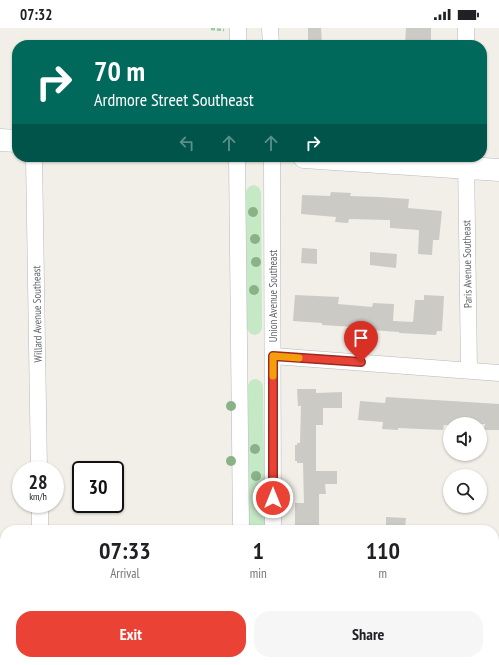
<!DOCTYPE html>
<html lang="en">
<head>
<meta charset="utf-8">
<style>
	:root { --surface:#fff; --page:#f6f6f6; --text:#202124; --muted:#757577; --accent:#ea4335 }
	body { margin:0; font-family:"PT Sans Narrow",sans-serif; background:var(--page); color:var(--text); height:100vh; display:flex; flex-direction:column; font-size:15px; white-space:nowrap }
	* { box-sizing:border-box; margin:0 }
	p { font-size:13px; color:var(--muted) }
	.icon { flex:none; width:22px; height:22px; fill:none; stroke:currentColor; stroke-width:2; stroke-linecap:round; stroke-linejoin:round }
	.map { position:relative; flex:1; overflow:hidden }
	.sheet { position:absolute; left:0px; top:497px; width:499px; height:140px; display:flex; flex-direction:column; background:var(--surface); border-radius:16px 16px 0 0; box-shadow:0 1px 3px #0004 }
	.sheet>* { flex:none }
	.guide { position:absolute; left:12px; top:12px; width:475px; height:122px; border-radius:16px; box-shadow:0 1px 3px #0004; background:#00695c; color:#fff; overflow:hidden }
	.tools { position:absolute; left:443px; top:389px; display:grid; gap:8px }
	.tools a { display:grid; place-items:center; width:44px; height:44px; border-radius:50%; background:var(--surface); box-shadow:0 1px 3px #0004; font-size:20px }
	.speed { position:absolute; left:12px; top:433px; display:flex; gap:8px; font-size:20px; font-weight:700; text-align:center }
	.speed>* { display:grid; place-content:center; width:52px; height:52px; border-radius:50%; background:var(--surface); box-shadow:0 1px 3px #0004; line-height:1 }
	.speed small { font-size:10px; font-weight:400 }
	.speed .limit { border:2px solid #111; border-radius:6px; background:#fff; color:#111 }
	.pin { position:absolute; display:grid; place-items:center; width:34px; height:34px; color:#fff; margin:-41px -17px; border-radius:50% 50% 50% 0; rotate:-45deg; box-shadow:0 0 4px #0007 }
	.pin .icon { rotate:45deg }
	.me { position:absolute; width:44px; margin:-22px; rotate:0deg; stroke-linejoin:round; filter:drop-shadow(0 0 3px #0008) }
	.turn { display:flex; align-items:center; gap:14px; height:84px; padding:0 16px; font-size:18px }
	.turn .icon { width:52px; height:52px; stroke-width:2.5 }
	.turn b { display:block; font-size:28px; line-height:34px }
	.lanes { display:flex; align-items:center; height:38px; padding:0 16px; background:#0003; justify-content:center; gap:20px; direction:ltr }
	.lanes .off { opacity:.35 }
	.eta { display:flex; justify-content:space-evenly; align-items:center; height:68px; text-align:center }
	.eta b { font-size:24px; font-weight:700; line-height:28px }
	.action { display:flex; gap:8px; margin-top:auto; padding:8px 16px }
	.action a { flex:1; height:46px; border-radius:16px; background:var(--accent); color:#fff; font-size:16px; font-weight:700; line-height:46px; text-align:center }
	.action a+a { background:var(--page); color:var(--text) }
	.status { display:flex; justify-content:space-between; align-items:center; height:28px; padding:0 20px; background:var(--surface); direction:ltr }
	.status svg { height:11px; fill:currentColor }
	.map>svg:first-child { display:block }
</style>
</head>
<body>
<div class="status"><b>07:32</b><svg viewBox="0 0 49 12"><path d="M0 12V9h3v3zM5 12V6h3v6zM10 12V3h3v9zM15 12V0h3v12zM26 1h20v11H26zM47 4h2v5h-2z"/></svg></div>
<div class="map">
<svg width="499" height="637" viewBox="0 0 499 637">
	<rect width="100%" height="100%" fill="#f1efe8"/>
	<g fill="#c5e8c5">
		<path d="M254,157C258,158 260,160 261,165L262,300C260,309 249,309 247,300L246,164C247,160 249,158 254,157Z"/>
		<path d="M256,351C260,352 262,354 263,359L265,502H249L248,358C249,353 251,352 256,351Z"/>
	</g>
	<g fill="#cccac5">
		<path d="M308,0H321L322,17H308Z"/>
		<path d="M406,0H431V17H405Z"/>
		<path d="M331,164L351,165L350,168L379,169L409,171L408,180L442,183L439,212H433L432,227L418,226L419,202L390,200V192L349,191L348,195L335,194L336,189L301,186L302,167L330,168Z"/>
		<path d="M302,220L317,221V236L301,235Z"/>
		<path d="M370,224L397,226L396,240L370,237Z"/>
		<path d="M295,267L339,269L338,276L372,279L373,275L394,276L393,293L413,294L415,272H424V267L444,268L442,303H437L436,307L399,305V304L371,302V300L322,297V295L293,293Z"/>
		<path d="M297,361H316V365L342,364V380H323V397H316V443H337V456H325L326,466H319V502H295V475H304L303,435H297V433H295V417H297V415H300L301,378H298Z"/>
		<path d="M386,369L499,376V402H486L484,401L485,396H450V397H444L443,402L398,400V402L382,401L383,394L358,392L360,373L385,375Z"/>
		<path d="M386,489L406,490L405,502H386Z"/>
	</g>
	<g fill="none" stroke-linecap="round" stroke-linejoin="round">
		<defs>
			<g id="minor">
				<path d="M270,0L271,17"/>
				<path d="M238,17V0"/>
				<path d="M466,17V0"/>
				<path d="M34,129L39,442"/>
				<path d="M237,129L241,502"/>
				<path d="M272,129L273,502"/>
				<path d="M466,130L469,342"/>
				<path d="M273,328L499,345"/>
				<path d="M40,476V502"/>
				<path d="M0,536H5"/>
				<path d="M494,556H499"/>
				<path d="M41,632V637"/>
				<path d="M242,632V637"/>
				<path d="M273,637V632"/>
			</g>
			<g id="secondary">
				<path d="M0,112L17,113"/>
				<path d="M304,129L499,142"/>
			</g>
		</defs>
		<use href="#minor" stroke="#b5b8bc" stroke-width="17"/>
		<use href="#secondary" stroke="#b6babf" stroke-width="23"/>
		<path stroke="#9cc7a9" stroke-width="2.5" stroke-dasharray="4 2" stroke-linecap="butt" d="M211,1L224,2"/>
		<use href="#minor" stroke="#fff" stroke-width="16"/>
		<use href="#secondary" stroke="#fff" stroke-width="22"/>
	</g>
	<g fill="#89b387">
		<circle cx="253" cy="184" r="5"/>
		<circle cx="255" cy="211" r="5"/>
		<circle cx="256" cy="234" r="5"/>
		<circle cx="254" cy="262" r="5"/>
		<circle cx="231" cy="378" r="5"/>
		<circle cx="255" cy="421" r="5"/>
		<circle cx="231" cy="433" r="5"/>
		<circle cx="256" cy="448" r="5"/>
	</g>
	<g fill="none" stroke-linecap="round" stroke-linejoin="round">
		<defs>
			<path id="route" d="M273,470V328L361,334"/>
		</defs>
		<use href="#route" stroke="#982c22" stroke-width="10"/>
		<use href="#route" stroke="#ea4335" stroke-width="7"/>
		<path stroke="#f59e0b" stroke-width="7" d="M273,348V328L299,330"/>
	</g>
	<g text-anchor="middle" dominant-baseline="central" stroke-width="3" stroke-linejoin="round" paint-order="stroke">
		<g font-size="11" fill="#5f6368" stroke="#fff">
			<text transform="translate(467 236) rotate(-91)">Paris Avenue Southeast</text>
			<text transform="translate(273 268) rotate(-90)">Union Avenue Southeast</text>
			<text transform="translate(37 286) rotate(-91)">Willard Avenue Southeast</text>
		</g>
	</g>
</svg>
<div class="tools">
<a><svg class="icon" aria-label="sound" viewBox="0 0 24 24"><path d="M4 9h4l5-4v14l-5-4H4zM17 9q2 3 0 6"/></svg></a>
<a><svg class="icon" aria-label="search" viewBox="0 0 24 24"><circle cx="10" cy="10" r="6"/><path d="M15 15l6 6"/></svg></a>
</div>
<div class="speed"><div>28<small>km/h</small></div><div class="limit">30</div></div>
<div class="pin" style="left:361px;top:334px;background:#d93025"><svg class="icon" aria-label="arrive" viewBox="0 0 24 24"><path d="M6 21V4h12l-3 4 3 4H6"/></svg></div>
<svg class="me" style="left:273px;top:470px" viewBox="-20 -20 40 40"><circle r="17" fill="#ea4335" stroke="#fff" stroke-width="3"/><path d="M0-11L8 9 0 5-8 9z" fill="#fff"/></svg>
<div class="guide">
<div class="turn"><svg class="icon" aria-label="right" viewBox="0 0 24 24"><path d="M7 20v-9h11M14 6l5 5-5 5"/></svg><div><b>70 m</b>Ardmore Street Southeast</div></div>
<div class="lanes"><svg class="icon off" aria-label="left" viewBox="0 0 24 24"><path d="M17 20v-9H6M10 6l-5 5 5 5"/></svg><svg class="icon off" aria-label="ahead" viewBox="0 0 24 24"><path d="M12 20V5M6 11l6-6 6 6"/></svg><svg class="icon off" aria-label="ahead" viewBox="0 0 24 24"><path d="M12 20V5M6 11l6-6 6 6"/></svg><svg class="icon" aria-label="right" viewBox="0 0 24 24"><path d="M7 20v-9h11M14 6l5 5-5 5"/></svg></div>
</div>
<section class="sheet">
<div class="eta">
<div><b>07:33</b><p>Arrival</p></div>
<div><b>1</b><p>min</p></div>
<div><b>110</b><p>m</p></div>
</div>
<div class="action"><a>Exit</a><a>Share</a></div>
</section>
</div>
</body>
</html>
